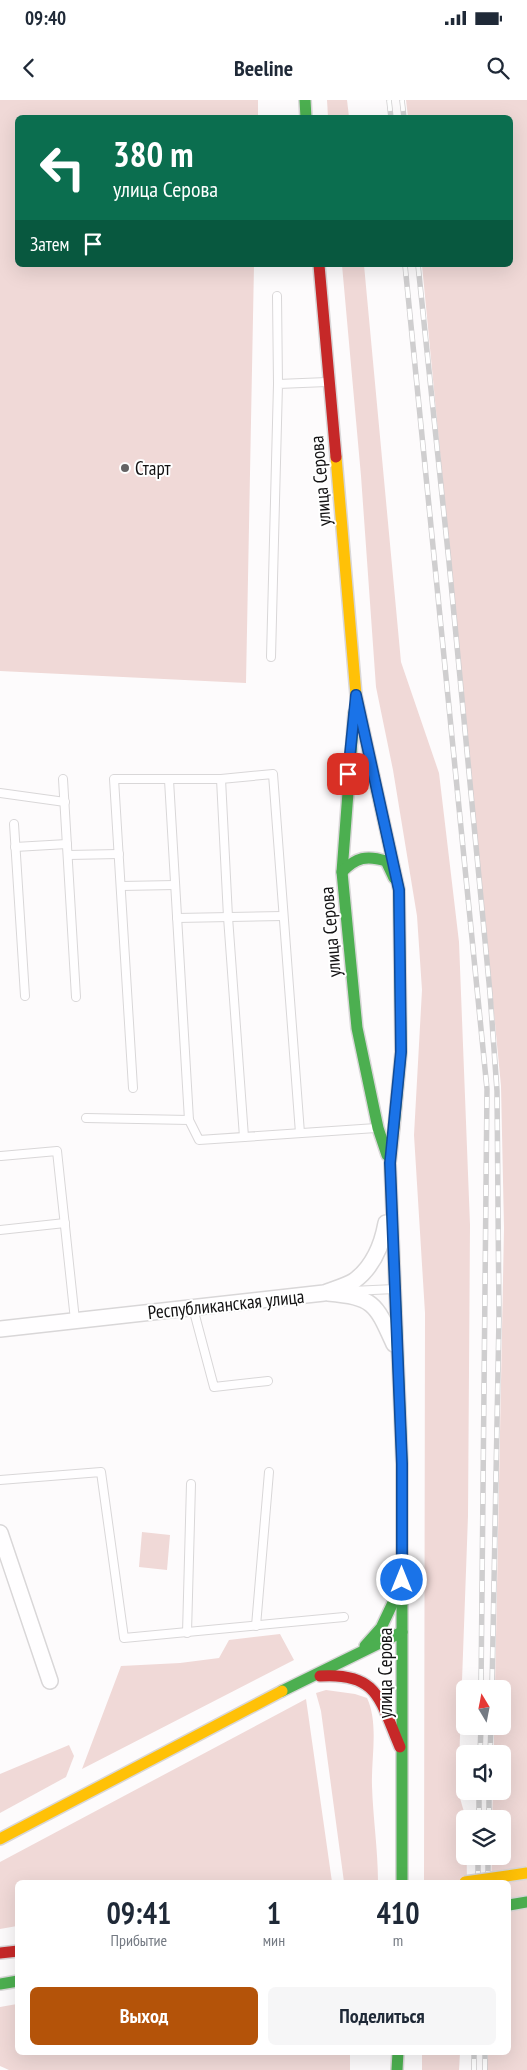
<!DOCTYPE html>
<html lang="ru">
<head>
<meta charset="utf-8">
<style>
	:root { --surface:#fff; --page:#f6f6f7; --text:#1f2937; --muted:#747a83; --accent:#b45309 }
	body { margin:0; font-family:"PT Sans Narrow",sans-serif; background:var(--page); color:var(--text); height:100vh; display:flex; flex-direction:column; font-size:19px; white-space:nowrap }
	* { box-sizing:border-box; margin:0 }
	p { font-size:16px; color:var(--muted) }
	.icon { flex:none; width:28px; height:28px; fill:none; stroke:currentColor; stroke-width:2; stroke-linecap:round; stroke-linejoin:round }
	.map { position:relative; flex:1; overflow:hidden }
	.details { position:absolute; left:15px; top:1780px; width:496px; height:175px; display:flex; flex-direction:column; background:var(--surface); border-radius:8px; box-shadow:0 5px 20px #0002 }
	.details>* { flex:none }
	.top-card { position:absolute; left:15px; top:15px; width:498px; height:152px; border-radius:8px; box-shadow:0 5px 20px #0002; background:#0b6e4f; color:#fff; overflow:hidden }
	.needle { width:32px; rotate:350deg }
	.controls { position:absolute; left:456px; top:1580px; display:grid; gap:10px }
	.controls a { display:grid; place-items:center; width:55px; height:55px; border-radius:8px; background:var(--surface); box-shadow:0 5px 20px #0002; font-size:25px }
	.pin { position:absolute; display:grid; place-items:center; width:42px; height:42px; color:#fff; margin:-21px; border-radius:10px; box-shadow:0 2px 8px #0006 }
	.me { position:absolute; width:55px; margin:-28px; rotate:0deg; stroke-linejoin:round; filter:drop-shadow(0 0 4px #0008) }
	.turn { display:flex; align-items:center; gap:18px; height:105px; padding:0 15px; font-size:22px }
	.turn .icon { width:65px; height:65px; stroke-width:2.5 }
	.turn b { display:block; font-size:35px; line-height:42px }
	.then { display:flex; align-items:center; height:48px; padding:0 15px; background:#0003; gap:10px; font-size:19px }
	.eta { display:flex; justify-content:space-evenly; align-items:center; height:85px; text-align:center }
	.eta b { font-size:30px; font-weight:700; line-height:35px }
	.action { display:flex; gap:10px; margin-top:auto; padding:10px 15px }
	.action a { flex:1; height:58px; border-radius:8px; background:var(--accent); color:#fff; font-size:20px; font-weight:700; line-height:58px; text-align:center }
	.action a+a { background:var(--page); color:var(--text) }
	.status { display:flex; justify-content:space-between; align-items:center; height:35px; padding:0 25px; background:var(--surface); direction:ltr }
	.status svg { height:14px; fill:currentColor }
	header { display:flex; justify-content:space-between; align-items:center; height:65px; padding:0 15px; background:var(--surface); font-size:22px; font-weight:700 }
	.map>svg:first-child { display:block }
</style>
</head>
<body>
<div class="status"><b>09:40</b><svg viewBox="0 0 49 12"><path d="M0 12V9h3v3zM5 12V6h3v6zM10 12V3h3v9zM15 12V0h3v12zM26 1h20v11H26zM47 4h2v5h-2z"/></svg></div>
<header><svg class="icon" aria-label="back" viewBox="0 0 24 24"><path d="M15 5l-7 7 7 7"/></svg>Beeline<svg class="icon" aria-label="search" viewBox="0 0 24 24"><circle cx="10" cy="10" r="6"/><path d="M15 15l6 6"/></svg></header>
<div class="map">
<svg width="527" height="1970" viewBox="0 0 527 1970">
	<rect width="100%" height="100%" fill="#fdfbfc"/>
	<g fill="#f0d9d7">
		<path d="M0,0H258V17L18,18V165H254L246,583L0,571Z"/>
		<path d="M327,0H347L349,17H328Z"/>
		<path d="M406,0H527V1970H487L488,1953L509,1952V1782H491L492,1756H502V1719H492L493,1691H502V1654H494V1626H502V1589H495L504,1128L501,986L422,165H510V18L408,17Z"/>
		<path d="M342,165H364L401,562L439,673L459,842L470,1125L468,1416L458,1691L466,1719L467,1782H424L425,1213L414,1035L422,890L417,816L393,670L376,587L361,376Z"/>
		<path d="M142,1432L170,1435L167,1470L139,1467Z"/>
		<path d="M280,1534L294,1560L82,1669L121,1566L180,1563L219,1558L229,1540Z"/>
		<path d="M326,1590L355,1594L367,1598C379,1624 371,1658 372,1686C373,1718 378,1750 378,1782H344L321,1611L316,1593Z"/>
		<path d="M306,1599L332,1782H18L17,1826L0,1829V1762Z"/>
		<path d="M69,1645L74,1656L66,1677L0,1713V1674Z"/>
		<path d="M17,1904L18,1952L350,1953V1970H9L0,1966V1907Z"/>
		<path d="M422,1953H460L459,1970H422Z"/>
	</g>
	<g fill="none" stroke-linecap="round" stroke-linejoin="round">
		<defs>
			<g id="lane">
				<path d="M277,196L278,284"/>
				<path d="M271,557L278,284L327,282"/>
				<path d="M63,679L76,897"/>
				<path d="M221,679L228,817L244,1037"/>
				<path d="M169,680L189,1020"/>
				<path d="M0,693L65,702"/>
				<path d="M14,724L25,896"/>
				<path d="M15,747L67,744"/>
				<path d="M68,755L119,754"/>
				<path d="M121,786L175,785"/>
				<path d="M177,818L283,816"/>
				<path d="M133,988L114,679H221L273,674L300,1033"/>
				<path d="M86,1018L189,1020L199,1040L376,1028"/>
				<path d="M1,1056L57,1051L75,1220"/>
				<path d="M0,1130L65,1123"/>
				<path d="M351,1191L395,1189"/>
				<path d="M193,1208L214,1287L268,1281"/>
				<path d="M0,1380L101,1372L124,1538L344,1517"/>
				<path d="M256,1526L269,1372"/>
				<path d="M187,1533L191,1384"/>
			</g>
			<g id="street">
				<path d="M328,1193C374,1197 376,1204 394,1244"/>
				<path d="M0,1229L324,1193C334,1189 346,1186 354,1181C373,1167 382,1145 386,1123"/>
				<path d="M0,1433L50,1581"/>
			</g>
			<g id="fast">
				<path d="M305,0L306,18"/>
				<path d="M354,613L342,772L357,928L378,1028L387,1055"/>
				<path d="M374,677L399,790L401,952L394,1027"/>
				<path d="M342,772C356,757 367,755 386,761L394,778"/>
				<path d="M395,1187L402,1363V1782"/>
				<path d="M365,1546L381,1528L398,1492"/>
				<path d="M282,1591L402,1532"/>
				<path d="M509,1805L527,1802"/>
				<path d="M0,1884L18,1881"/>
				<path d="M397,1970L398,1952"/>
			</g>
			<g id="slow">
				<path d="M336,357L356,595L374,677"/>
				<path d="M394,1027L390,1063L395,1187"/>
				<path d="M0,1739L282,1591"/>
			</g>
			<g id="jam">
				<path d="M319,165L336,357"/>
				<path d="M320,1576C379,1572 380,1601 400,1647"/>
				<path d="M0,1853L18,1851"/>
			</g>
		</defs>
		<use href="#lane" stroke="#d9d7d8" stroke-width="10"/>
		<use href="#street" stroke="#d9d7d8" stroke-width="18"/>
		<use href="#fast" stroke="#d9d7d8" stroke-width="14"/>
		<use href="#slow" stroke="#d9d7d8" stroke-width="14"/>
		<use href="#jam" stroke="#d9d7d8" stroke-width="14"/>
		<use href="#lane" stroke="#fffeff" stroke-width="8"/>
		<use href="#street" stroke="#fffeff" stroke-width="15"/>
		<use href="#fast" stroke="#4caf50" stroke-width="11"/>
		<use href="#slow" stroke="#ffc107" stroke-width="11"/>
		<use href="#jam" stroke="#c62828" stroke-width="11"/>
		<defs>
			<g id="rail">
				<path d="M389,0L391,18"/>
				<path d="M402,0L404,18"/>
				<path d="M405,165L487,989L481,1589"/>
				<path d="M418,165L449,462L490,893L497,991L499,1218L492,1589"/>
				<path d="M480,1654L481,1626"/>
				<path d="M490,1654L491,1626"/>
				<path d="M479,1719V1691"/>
				<path d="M489,1719V1691"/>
				<path d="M478,1782V1756"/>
				<path d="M488,1782V1756"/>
				<path d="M474,1970V1952"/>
				<path d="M485,1970V1952"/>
			</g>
		</defs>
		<use href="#rail" stroke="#cfcecf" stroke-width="5.5"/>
		<use href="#rail" stroke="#fff" stroke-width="4" stroke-dasharray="11" stroke-linecap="butt"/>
		<defs>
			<path id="slow-bridge" d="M465,1782L527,1773"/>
		</defs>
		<use href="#slow-bridge" stroke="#d9d7d8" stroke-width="14" stroke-linecap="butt"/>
		<use href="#slow-bridge" stroke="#ffc107" stroke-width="11"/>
	</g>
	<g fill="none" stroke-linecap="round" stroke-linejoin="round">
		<defs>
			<path id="route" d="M348,674L356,595L399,790L401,952L390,1063L402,1364V1480"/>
		</defs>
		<use href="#route" stroke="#114b97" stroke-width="12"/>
		<use href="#route" stroke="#1a73e8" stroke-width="9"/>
	</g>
	<circle fill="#646364" stroke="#fff" stroke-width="2" cx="125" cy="368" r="5"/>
	<g text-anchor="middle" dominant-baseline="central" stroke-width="4" stroke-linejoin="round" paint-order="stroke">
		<g font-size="19" fill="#121112" stroke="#fff" text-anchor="start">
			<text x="135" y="368">Старт</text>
		</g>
		<g font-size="19" fill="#121112" stroke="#fff">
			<text transform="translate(320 381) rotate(-95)">улица Серова</text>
			<text transform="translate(330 832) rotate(-95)">улица Серова</text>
			<text transform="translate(226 1204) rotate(-6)">Республиканская улица</text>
			<text transform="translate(385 1573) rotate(-90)">улица Серова</text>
		</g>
	</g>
</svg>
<div class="controls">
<a><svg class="needle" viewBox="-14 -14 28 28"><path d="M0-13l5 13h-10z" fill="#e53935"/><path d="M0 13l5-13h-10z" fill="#747a83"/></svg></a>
<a><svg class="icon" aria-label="sound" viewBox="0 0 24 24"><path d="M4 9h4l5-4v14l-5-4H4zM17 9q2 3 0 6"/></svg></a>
<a><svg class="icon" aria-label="layers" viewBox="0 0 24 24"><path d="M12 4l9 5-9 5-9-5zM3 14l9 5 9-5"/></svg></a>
</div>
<div class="pin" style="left:348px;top:674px;background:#d93025"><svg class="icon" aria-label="arrive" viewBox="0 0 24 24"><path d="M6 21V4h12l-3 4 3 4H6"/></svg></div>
<svg class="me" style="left:402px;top:1480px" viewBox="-20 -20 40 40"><circle r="17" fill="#1a73e8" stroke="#fff" stroke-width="3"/><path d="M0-11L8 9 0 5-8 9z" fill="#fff"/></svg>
<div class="top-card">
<div class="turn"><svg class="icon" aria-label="left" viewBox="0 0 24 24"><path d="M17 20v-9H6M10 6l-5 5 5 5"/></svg><div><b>380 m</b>улица Серова</div></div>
<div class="then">Затем<svg class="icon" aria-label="arrive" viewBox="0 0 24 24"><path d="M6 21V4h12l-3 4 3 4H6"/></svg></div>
</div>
<section class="details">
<div class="eta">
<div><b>09:41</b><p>Прибытие</p></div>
<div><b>1</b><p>мин</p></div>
<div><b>410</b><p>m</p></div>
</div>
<div class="action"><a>Выход</a><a>Поделиться</a></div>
</section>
</div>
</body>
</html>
